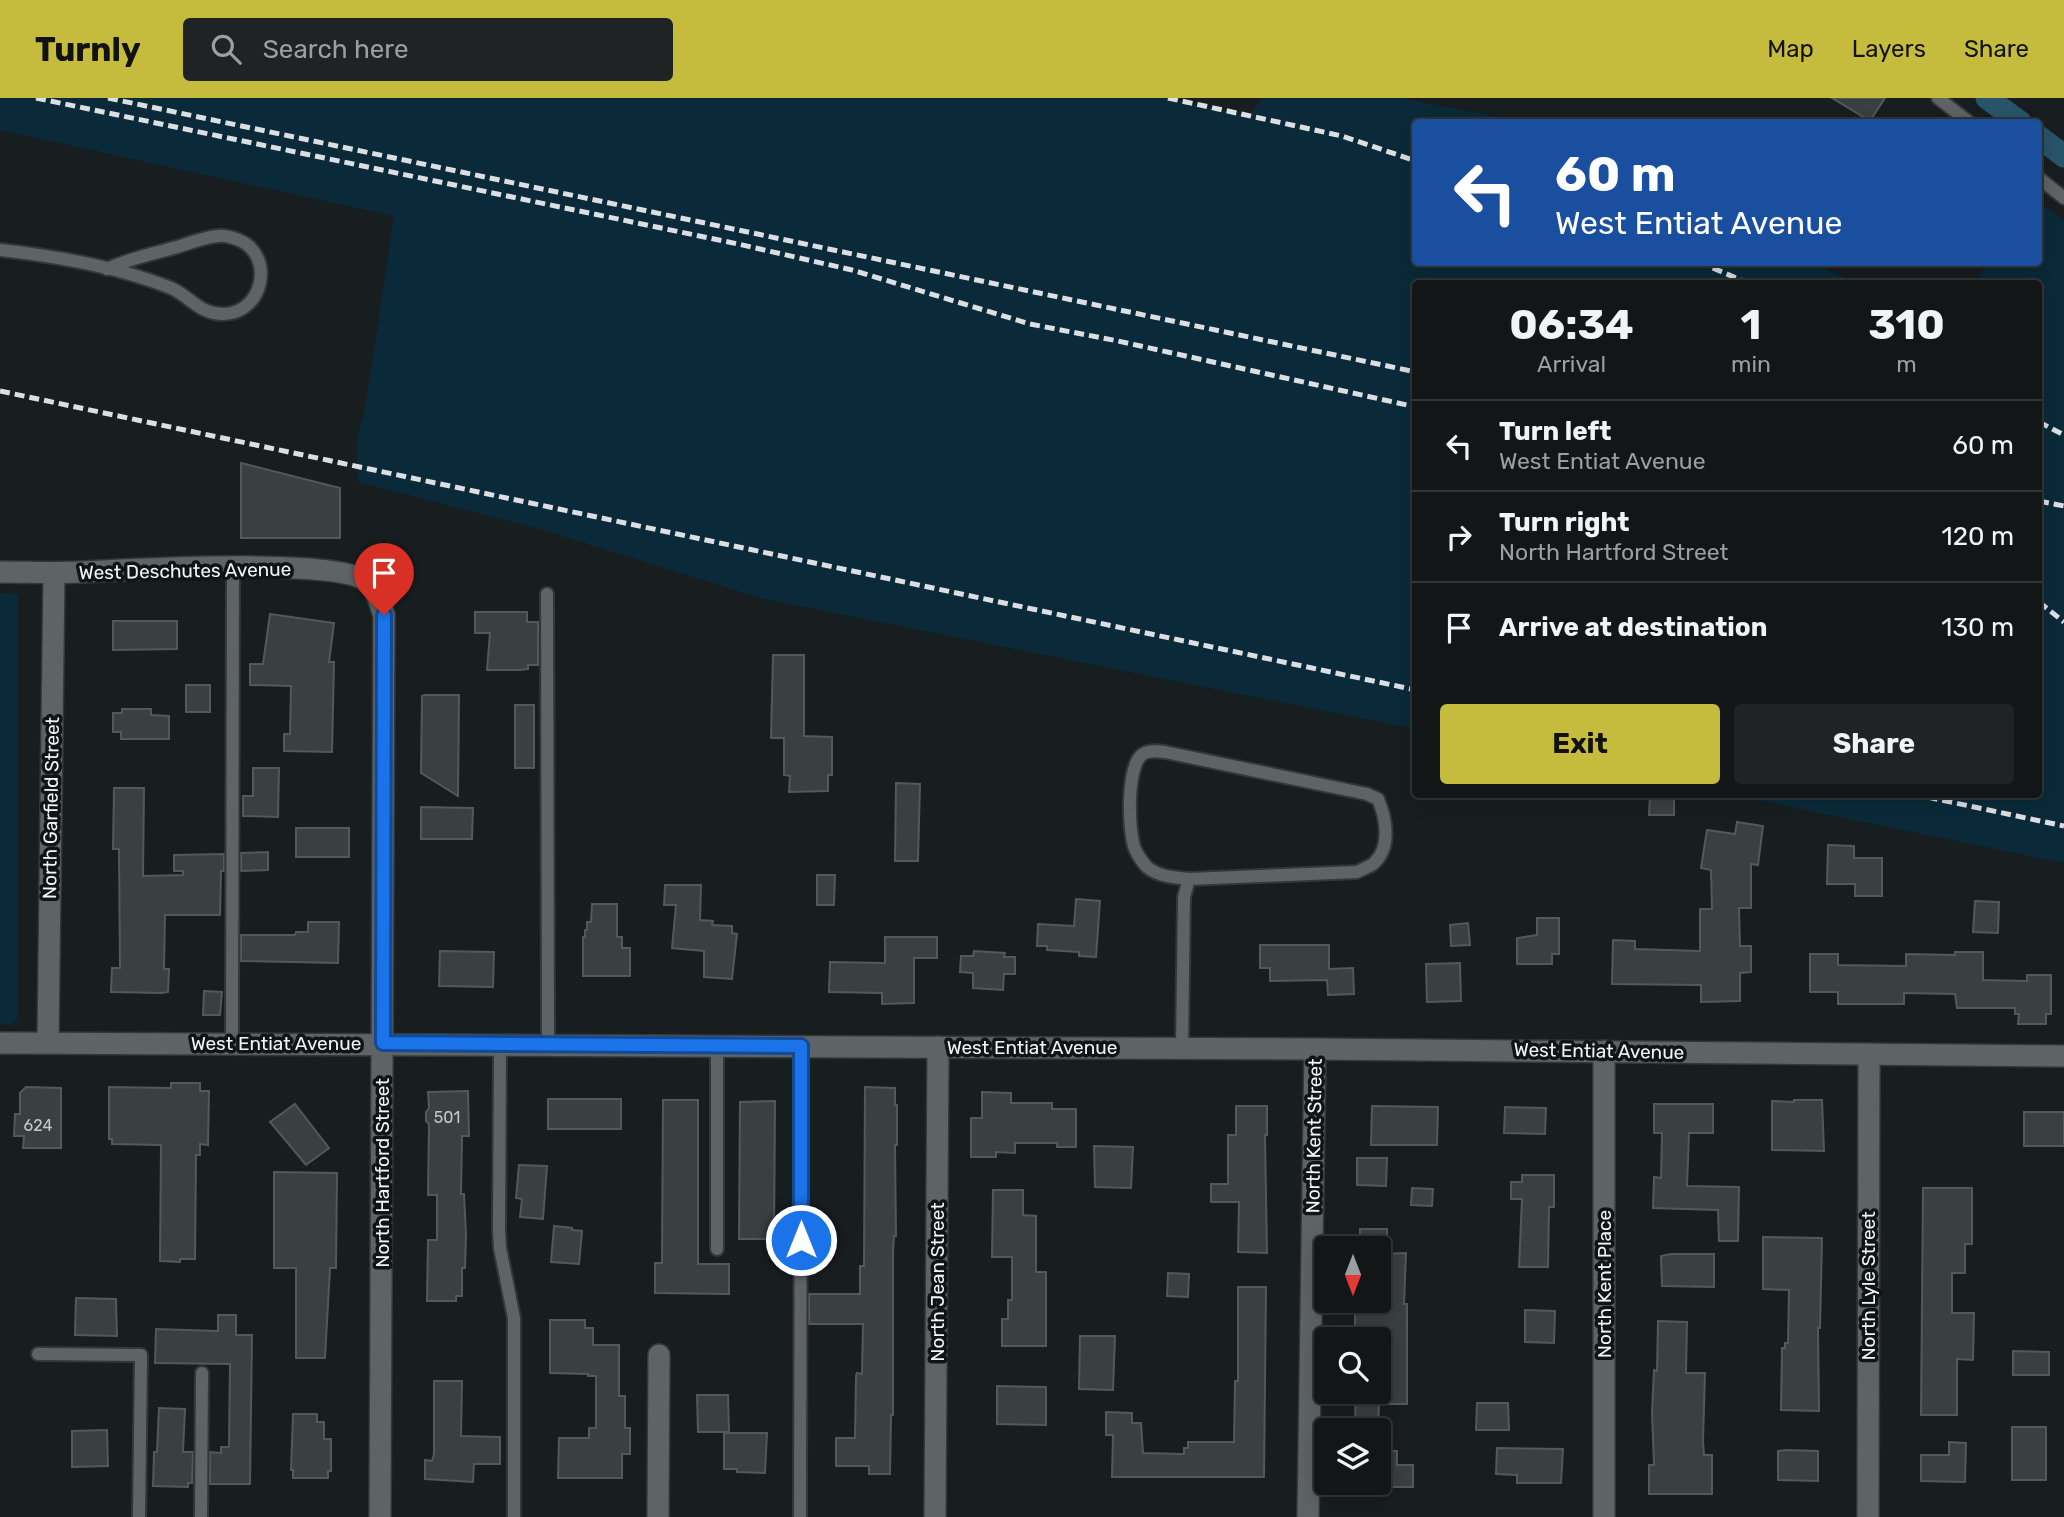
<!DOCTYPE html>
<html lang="en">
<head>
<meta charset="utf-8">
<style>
	:root { --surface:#121617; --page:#1f2324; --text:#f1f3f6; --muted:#9c9fa1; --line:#313536; --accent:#c5bc3d }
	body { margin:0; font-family:Rubik,sans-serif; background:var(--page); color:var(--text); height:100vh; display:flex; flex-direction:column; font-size:26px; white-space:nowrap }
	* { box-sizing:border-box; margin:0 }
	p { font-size:23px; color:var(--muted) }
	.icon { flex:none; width:38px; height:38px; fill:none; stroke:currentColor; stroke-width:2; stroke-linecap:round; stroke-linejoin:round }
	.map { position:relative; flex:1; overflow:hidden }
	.panel { position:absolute; left:1412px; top:182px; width:630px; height:518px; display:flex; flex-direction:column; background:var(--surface); border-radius:7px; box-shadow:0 4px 18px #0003,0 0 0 2px var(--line) }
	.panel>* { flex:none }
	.top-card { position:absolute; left:1412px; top:21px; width:630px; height:147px; border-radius:7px; box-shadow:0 4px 18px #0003,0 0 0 2px var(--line); background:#1a4fa0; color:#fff; overflow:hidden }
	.needle { width:46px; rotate:180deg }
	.fabs { position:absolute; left:1314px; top:1138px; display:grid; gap:14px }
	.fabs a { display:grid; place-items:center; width:77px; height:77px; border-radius:7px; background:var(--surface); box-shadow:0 4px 18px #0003,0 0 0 2px var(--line); font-size:35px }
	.pin { position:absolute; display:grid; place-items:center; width:60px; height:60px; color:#fff; margin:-72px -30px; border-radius:50% 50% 50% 0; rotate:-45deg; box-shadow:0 0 7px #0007 }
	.pin .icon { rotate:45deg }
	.me { position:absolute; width:77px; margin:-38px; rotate:0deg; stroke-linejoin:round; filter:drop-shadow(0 0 5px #0008) }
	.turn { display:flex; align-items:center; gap:24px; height:147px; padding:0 28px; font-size:32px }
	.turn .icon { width:91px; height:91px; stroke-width:2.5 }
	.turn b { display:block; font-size:49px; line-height:60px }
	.eta { display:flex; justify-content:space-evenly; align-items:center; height:119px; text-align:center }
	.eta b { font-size:42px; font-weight:700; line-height:49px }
	.button { display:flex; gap:14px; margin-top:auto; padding:14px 28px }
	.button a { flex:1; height:80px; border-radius:7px; background:var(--accent); color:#111; font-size:28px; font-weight:700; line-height:80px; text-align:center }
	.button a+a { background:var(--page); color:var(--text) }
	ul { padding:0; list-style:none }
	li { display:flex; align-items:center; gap:21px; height:91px; padding:0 28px; border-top:2px solid var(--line) }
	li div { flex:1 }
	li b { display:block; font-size:26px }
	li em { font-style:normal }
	header { display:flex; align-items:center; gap:42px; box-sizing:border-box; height:98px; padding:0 35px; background:var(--accent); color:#111 }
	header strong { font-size:33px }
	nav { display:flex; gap:38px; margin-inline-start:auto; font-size:24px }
	.search { width:490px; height:63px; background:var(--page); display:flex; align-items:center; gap:18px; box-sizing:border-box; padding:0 24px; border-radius:7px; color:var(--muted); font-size:26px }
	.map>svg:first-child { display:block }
</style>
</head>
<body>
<header>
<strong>Turnly</strong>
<div class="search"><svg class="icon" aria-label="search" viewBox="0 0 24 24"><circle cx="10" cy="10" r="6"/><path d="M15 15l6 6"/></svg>Search here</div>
<nav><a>Map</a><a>Layers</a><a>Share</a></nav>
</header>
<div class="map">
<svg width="2064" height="1419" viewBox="0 0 2064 1419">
	<rect width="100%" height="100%" fill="#181d1f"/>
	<g fill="#0a2a39">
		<path d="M0,0H1164L1249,18L1262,0H1400L1525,24H1416V164H1808L1858,185L1416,186V631L760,500L540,431L358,384L357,341L366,305L394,118L0,32Z"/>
		<path d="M2039,103L2064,122V765L1732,697L2039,696V186L1977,185L1986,165L2039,164Z"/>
		<path d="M0,495H13L18,500V920L11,926H0Z"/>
	</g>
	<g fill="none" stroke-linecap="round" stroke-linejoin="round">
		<g stroke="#285469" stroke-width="23">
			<path d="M1987,0L2020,24"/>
			<path d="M2039,39L2064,58"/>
		</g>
	</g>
	<g fill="#3a3f42" stroke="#53585b" stroke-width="2">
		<path d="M1832,0H1885L1870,23Z"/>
		<path d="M241,365L340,390V440H241Z"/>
		<path d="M475,514H527V524H538V567H528V571L519,572H487L490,535H475Z"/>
		<path d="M270,516L334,525L329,564H334L332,654L284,653V636H290L291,588L250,587V566H263Z"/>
		<path d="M113,523H177V551L113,552Z"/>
		<path d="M773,557H804V638L832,639V677H828V693L789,694L790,678L784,677V640H771Z"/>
		<rect x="186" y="587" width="24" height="27"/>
		<path d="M425,597H459L458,698L421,675L422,598Z"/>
		<rect x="515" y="607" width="19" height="63"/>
		<path d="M122,611H151V617L169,618V641H121V634H113V615H122Z"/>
		<path d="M253,670H279L278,719L243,718V698H253Z"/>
		<path d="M896,685L920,686L918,763H895Z"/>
		<path d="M114,690H144L143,778L183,777V773H174V757L224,756V773H221L220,817H165L164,871H169L168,894L162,895L111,894L112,870H120L119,751H113Z"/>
		<path d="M1650,696H1674V717H1649Z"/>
		<path d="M421,709L473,710L472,741H421Z"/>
		<path d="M1737,724L1763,728L1758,767L1751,766V810H1739L1740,848H1751V874L1740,875V903L1701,904V887L1612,886L1613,842L1635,843V851L1700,853V811H1712L1711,772L1701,770L1707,732L1735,736Z"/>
		<rect x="296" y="730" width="53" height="29"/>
		<path d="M1828,747L1854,748V760H1882V798H1855V786H1827Z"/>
		<path d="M268,754V772L241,773V755Z"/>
		<path d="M817,777H835L834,807H817Z"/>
		<path d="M665,787H701L700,822L713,823L712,827L732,828V835L737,836L732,881L704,879V853L672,850L676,807H664Z"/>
		<path d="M1076,801L1100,803L1096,859L1079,858V854L1047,852V848H1037L1038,826L1074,828Z"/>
		<path d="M1975,803L1999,804L1998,835L1973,834Z"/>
		<path d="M592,806H617V839H622V850H630V878H583V839H585V832H587V824H591Z"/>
		<path d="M1537,820H1559V856H1552V866H1517V840L1537,837Z"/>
		<path d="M308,824H339L338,865L241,863V837H295L296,834H308Z"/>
		<path d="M1468,825L1470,847L1451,848L1450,827Z"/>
		<path d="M885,839H937V860H914V905L882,906V895L829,894L830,864L885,865Z"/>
		<path d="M1260,847H1329V871L1353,870L1354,896L1328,897L1327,882L1270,883V870H1260Z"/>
		<path d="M440,853L494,854L493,889L439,888Z"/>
		<path d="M974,853L1005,855L1004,859H1015V876H1004L1003,892L973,890V875L960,874L961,858H973Z"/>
		<path d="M1955,854H1983V882L2027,883V877H2051V916H2046V926H2018L2019,916H2015V910H1957L1955,896L1904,895V906H1838V894H1810V856H1838V867L1906,868V856L1955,857Z"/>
		<path d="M1460,865L1461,903L1427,904L1426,866Z"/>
		<path d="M204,893L222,894L220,917H203Z"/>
		<path d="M171,985H200V993H209L208,1047L200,1046V1057H196L195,1161H180V1164L160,1163L161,1047L112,1046V1041H109V989L171,990Z"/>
		<path d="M26,989L61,990V1050H23L24,1038H14L15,1016H20V995Z"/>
		<path d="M865,989L895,990V1007H897V1047H895L896,1138H894L893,1154V1317H891L890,1376H869V1368H836V1340H855L856,1278L857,1275L862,1276L863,1226H809V1196H860V1168H864Z"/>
		<path d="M468,993L469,1038H462L461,1096H464L466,1137L465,1170H462V1198H456V1203H427L428,1142H437V1097H428L429,1026L426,1023V1014L429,1010L428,994Z"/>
		<path d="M982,994L1011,995V1005H1052V1011H1076V1049H1057V1045H1015V1055L996,1054V1059H971V1020H982Z"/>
		<rect x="548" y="1001" width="73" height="30"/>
		<path d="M663,1002H698V1166H729V1196L655,1195V1165H662Z"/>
		<path d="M1794,1002H1822L1824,1053L1772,1052V1003L1794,1004Z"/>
		<path d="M775,1003L774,1141H739L740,1004Z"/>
		<path d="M295,1006L329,1050L306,1067L270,1024Z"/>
		<path d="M1654,1006H1713V1035H1689L1687,1088L1739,1089L1738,1143H1719L1718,1112L1653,1110L1654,1079L1661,1080L1662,1035H1654Z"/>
		<path d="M1236,1008H1267V1037H1265L1267,1155L1238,1154L1239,1104H1211V1086H1228V1037H1236Z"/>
		<path d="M1372,1008L1438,1009L1437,1047H1371Z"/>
		<path d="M1505,1009L1546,1010L1545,1036L1504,1035Z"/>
		<rect x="2024" y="1014" width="40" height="34"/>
		<path d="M1094,1048L1133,1049L1131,1090L1095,1089Z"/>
		<path d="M1357,1060H1387L1386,1088L1357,1087Z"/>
		<path d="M519,1067L547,1068L543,1121L520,1119L522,1101L516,1100Z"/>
		<path d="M274,1074L337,1075L336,1170H330L325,1260H296V1170H274Z"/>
		<path d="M1522,1077H1554V1109H1549L1548,1169H1519L1522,1101H1511V1084H1522Z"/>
		<path d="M1412,1090L1433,1091L1432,1108L1411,1107Z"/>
		<path d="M1923,1090H1972V1146H1965V1175H1952V1215H1974L1973,1262L1957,1261V1317H1921Z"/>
		<path d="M993,1092H1023V1117L1036,1118V1174H1046V1248H1002V1221H1008V1202H1012V1159H992Z"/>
		<path d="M554,1128L572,1130V1132L582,1133L579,1166L551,1164Z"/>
		<rect x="1360" y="1131" width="27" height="19"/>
		<path d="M1763,1139L1822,1140L1820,1230H1818L1819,1313L1781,1312L1782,1250H1785V1245H1788L1789,1192L1763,1191Z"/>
		<path d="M1406,1155L1404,1206H1407V1306H1379L1378,1331H1361V1322H1355L1356,1295L1379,1296V1241H1355V1202H1379V1156Z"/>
		<path d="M1671,1156H1714V1189L1662,1188L1661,1158Z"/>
		<path d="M1168,1175L1189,1176L1188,1199L1167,1198Z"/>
		<path d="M1238,1189H1266L1264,1379H1112L1113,1337H1106V1314L1132,1315V1325H1141L1143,1355L1184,1356V1350H1188V1344H1234L1235,1283H1238Z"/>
		<path d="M76,1200L116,1201L117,1238L75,1237Z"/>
		<path d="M1525,1212L1555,1213L1554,1245L1525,1244Z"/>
		<path d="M218,1217H236V1237H252L250,1386H210V1354L221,1355V1349H229L230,1266L155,1265L156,1231L218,1233Z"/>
		<path d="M550,1222H585V1230H593V1247H619V1298H625V1330H630V1356H622V1380H558L559,1340H589V1330H596V1278H588V1276L550,1275Z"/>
		<path d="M1658,1223L1687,1224L1686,1275H1705L1703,1343L1704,1357H1712V1396H1649V1367H1654L1652,1314L1654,1272L1657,1273Z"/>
		<path d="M1080,1238H1115L1113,1292L1079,1291Z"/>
		<path d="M2013,1253L2049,1254V1277H2013Z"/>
		<path d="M434,1283H462L461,1338L500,1339V1366H474L473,1384L425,1381V1362L432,1363L434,1356Z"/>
		<path d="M997,1288L1046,1289V1327L997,1326Z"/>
		<path d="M697,1297H728L729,1334H698Z"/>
		<path d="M1477,1305H1508L1509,1332H1476Z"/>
		<path d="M159,1310L185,1311L183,1354H193L192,1385H188V1389L153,1388L154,1354H157Z"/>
		<path d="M293,1316H317V1324H324V1341H331V1373H328V1380H293V1372H291Z"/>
		<rect x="2012" y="1329" width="34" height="53"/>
		<path d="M107,1332L108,1368L72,1369V1333Z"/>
		<path d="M724,1335H767L765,1375L737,1374V1371H724Z"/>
		<path d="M1949,1344L1966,1345L1965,1384L1921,1383V1357H1949Z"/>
		<path d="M1497,1350L1563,1351L1561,1385H1517V1377L1496,1376Z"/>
		<path d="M1786,1352L1818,1353V1383L1778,1382V1353Z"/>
		<path d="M1379,1353H1397V1367H1413V1389H1379Z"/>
	</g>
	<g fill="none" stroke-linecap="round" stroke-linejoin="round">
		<defs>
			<g id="service">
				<path d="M1938,0L1969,24"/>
				<path d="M2039,80L2064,100"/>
				<path d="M0,152C54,158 121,170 171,190C191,199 198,215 222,216C263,217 276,158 239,142C234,140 224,137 218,138C205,139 190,145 177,149C153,156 130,160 107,171"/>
				<path d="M547,496L548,946"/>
				<path d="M232,945L233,469"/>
				<path d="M500,946L499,1133L500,1150L514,1220V1419"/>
				<path d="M717,948V1151"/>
				<path d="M1182,950L1184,799L1189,781L1357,774C1362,771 1369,769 1373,766C1392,750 1386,720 1378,701L1367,696L1165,654C1158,653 1149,652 1143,656C1126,667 1128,734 1135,751C1137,756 1143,765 1147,769C1159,779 1174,779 1189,781"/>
				<path d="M38,1256L141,1257L139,1419"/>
				<path d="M201,1419L202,1275"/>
				<path d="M800,1419L801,948"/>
			</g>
			<g id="minor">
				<path d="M0,474C27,474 54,475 80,474C128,472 339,459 368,484C377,491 380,507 384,517L380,1419"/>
				<path d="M0,945L1315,951L2064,958"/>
				<path d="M48,945L54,475"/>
				<path d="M658,1419L659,1257"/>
				<path d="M935,1419L938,949"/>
				<path d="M1308,1419L1315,951"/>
				<path d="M1604,1419V953"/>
				<path d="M1868,1419L1869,956"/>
			</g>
		</defs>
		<use href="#service" stroke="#343739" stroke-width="16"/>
		<use href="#minor" stroke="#343739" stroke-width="24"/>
		<use href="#service" stroke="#5e6366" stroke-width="12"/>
		<use href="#minor" stroke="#5e6366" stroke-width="21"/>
		<g stroke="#dcdfe1" stroke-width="5" stroke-dasharray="10 5" stroke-linecap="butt">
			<path d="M36,0L738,146L852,172L1030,226L1118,243L1416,309"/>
			<path d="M108,0L1416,274"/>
			<path d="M1168,0L1342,38L1416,63"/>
			<path d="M1699,164L1750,186"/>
			<path d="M0,293L1416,592"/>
			<path d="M2039,324L2064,337"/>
			<path d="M2039,403L2064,408"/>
			<path d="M2039,504L2064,524"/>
			<path d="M1913,696L2064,728"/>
		</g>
	</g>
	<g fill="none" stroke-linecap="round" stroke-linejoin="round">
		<defs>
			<path id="route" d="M384,517L383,945L801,948V1142"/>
		</defs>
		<use href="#route" stroke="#114b97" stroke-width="18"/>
		<use href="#route" stroke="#1a73e8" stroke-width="12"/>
	</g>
	<g text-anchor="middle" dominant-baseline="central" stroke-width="7" stroke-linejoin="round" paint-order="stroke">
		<g font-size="16" fill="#c4c8ca">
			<text x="447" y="1019">501</text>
			<text x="38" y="1027">624</text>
		</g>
		<g font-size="19" fill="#f2f5f7" stroke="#0f1416">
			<text transform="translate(185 473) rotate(-1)">West Deschutes Avenue</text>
			<text transform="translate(51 710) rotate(-89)">North Garfield Street</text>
			<text x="276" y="945">West Entiat Avenue</text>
			<text x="1032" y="949">West Entiat Avenue</text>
			<text transform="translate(1599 953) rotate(1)">West Entiat Avenue</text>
			<text transform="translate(1314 1038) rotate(-89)">North Kent Street</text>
			<text transform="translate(382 1075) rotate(-90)">North Hartford Street</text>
			<text transform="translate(937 1184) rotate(-90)">North Jean Street</text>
			<text transform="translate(1604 1186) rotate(-90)">North Kent Place</text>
			<text transform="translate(1868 1188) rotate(-90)">North Lyle Street</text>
		</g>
	</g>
</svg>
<div class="fabs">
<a><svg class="needle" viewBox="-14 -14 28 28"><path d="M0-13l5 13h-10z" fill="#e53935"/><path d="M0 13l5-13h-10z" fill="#9c9fa1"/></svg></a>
<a><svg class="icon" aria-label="search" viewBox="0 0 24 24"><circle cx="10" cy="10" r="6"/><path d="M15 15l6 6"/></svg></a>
<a><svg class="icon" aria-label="layers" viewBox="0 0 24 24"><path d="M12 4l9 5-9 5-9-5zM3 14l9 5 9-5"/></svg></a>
</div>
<div class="pin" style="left:384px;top:517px;background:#d93025"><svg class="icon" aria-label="arrive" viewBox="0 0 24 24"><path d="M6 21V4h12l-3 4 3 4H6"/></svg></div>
<svg class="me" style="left:801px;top:1142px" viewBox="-20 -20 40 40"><circle r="17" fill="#1a73e8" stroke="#fff" stroke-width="3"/><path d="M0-11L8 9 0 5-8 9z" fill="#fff"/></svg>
<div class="top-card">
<div class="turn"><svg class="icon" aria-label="left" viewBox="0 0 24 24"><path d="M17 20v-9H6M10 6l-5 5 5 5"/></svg><div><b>60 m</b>West Entiat Avenue</div></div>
</div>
<section class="panel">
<div class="eta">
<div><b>06:34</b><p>Arrival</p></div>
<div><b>1</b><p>min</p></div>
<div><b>310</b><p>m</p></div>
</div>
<ul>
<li><svg class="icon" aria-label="left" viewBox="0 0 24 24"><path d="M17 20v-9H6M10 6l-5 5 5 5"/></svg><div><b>Turn left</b><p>West Entiat Avenue</p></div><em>60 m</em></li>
<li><svg class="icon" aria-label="right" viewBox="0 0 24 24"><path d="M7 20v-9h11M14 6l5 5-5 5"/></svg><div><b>Turn right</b><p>North Hartford Street</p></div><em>120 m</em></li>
<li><svg class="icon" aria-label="arrive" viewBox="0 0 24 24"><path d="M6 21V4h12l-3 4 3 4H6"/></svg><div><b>Arrive at destination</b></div><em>130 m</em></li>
</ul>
<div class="button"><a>Exit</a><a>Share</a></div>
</section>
</div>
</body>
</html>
